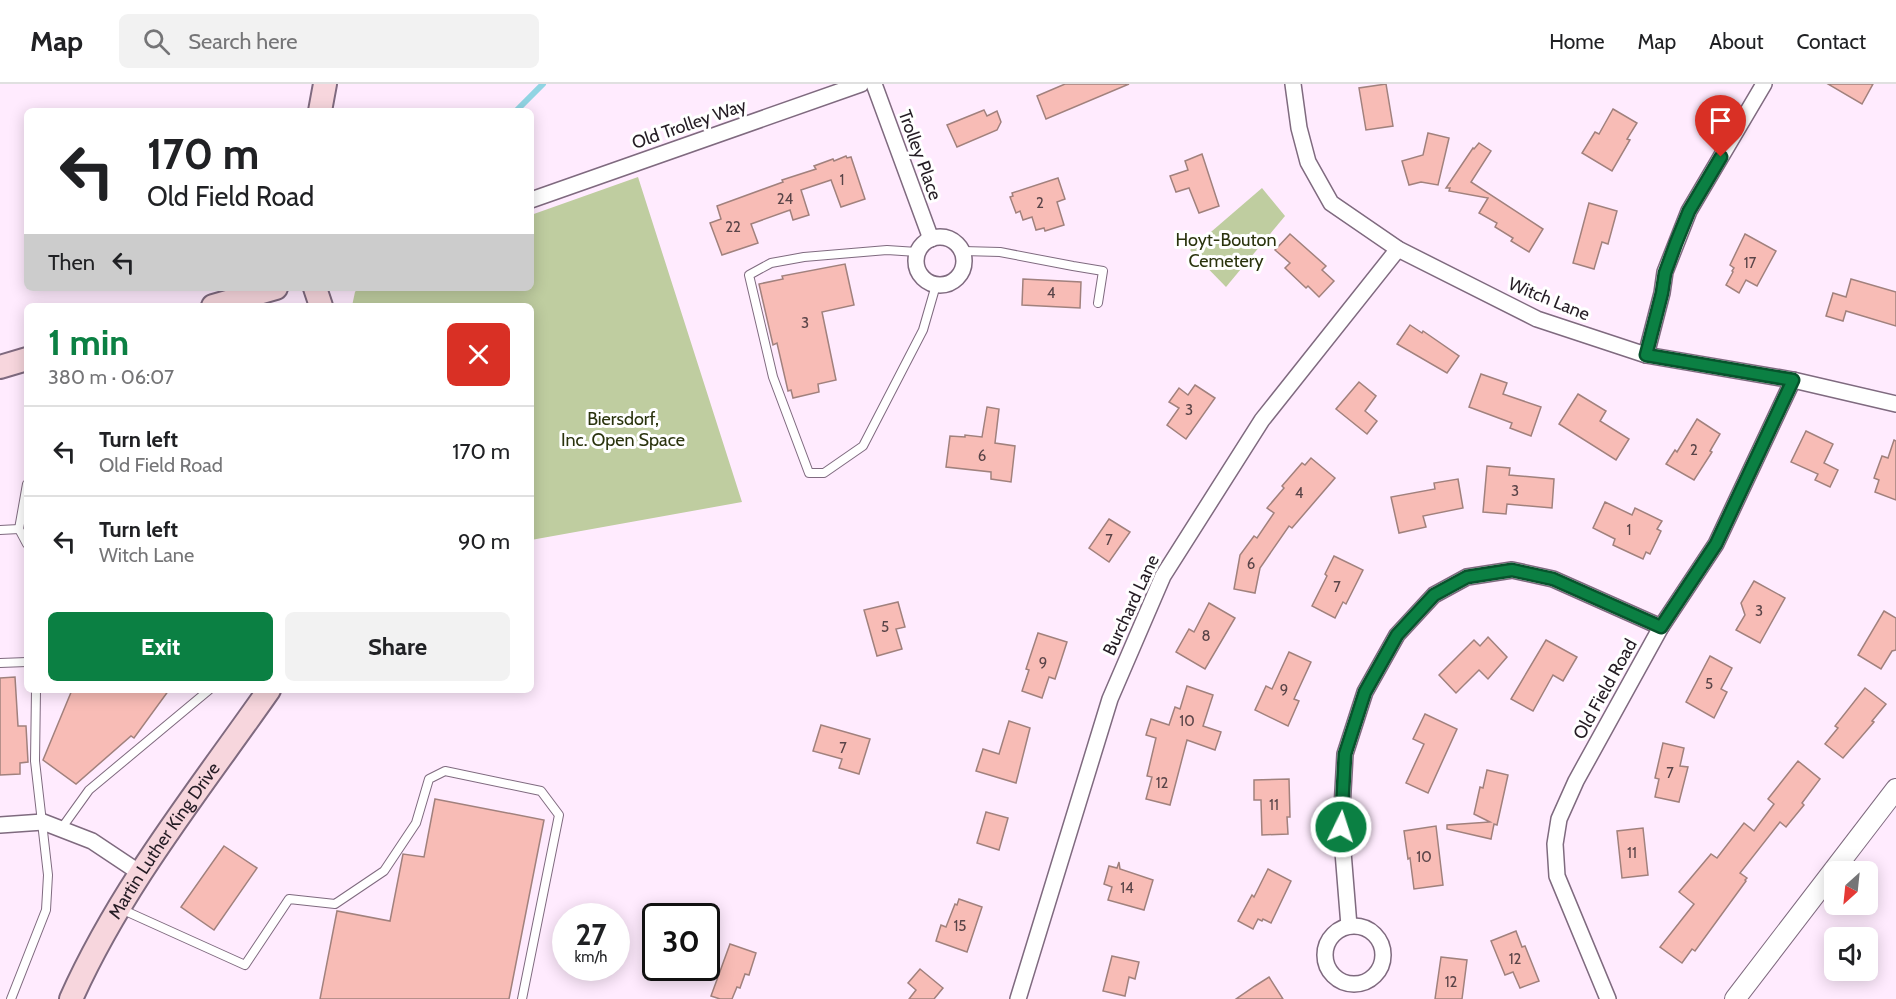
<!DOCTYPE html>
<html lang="en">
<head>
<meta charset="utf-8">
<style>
	:root { --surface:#fff; --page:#f2f2f2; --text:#202124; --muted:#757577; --line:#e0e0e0; --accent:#0b8043 }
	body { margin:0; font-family:Cabin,sans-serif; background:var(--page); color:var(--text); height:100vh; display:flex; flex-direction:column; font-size:22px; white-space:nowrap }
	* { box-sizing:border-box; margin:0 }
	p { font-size:20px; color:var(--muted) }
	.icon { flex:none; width:33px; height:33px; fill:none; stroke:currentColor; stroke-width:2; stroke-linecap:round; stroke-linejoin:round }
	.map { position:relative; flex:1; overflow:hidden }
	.side { position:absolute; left:24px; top:219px; width:510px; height:390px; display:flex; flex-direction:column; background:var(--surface); border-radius:9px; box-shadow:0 3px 15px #0003 }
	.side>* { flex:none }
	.banner { position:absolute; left:24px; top:24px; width:510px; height:183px; border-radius:9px; box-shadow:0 3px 15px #0003; background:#fff; color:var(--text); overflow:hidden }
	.needle { width:39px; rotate:207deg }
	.tools { position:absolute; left:1824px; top:777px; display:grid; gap:12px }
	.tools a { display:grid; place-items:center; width:54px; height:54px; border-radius:9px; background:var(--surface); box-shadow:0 3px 15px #0003; font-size:30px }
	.speed { position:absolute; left:552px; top:819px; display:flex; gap:12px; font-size:30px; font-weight:700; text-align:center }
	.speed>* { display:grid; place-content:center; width:78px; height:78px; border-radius:50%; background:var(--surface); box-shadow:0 3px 15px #0003; line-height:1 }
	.speed small { font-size:15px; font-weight:400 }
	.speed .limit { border:3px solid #111; border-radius:9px; background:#fff; color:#111 }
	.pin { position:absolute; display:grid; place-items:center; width:51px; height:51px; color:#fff; margin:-62px -26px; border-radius:50% 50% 50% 0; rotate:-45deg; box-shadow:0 0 6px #0007 }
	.pin .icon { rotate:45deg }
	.me { position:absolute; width:66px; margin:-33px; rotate:4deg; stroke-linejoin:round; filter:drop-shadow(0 0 4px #0008) }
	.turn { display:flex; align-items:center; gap:21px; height:126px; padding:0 24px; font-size:27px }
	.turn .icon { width:78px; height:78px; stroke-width:2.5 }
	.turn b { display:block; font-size:42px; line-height:51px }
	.then { display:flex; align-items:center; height:57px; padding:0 24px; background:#0003; gap:12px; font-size:22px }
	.round { display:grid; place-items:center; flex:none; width:63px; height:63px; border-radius:9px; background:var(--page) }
	.headline { display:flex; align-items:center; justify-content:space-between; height:102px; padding:0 24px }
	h1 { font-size:36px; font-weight:800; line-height:45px; color:var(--accent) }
	.cta { display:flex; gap:12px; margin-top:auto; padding:12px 24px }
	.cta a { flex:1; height:69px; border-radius:9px; background:var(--accent); color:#fff; font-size:24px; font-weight:800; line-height:69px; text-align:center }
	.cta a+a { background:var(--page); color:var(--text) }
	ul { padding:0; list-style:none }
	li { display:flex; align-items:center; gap:18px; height:90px; padding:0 24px; border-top:2px solid var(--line) }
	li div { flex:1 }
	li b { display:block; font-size:22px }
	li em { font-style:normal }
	header { display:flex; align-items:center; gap:36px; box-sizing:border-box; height:84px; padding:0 30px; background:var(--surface); border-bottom:2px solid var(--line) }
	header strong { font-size:28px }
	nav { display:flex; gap:33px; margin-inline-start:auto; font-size:21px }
	.search { width:420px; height:54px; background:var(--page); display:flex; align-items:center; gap:15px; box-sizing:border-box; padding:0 21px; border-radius:9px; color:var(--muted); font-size:22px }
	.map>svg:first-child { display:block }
</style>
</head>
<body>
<header>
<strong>Map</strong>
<div class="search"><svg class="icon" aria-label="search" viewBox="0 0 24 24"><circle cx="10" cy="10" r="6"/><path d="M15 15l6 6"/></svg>Search here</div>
<nav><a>Home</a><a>Map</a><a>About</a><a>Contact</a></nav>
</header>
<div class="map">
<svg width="1896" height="915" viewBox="0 0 1896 915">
	<rect width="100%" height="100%" fill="#ffebfe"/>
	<g fill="#bfcda0">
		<path d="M638,93L742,418L531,456V222H352L355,208L358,204H531V131Z"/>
		<path d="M1262,104L1285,132L1226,203L1190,166Z"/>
	</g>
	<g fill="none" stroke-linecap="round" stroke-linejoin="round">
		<path stroke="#91d4e3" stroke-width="6" d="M516,27L543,0"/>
	</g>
	<g fill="#f8bcb6" stroke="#a1817d" stroke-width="1.5">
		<path d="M1065,0H1129L1046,35L1037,12Z"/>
		<path d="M1386,0L1393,42L1366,46L1359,4Z"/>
		<path d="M1828,0H1873L1862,20Z"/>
		<path d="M1613,25L1637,39L1627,55L1630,56L1612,87L1582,69L1595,48L1599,50Z"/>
		<path d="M984,26L987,32L997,27L1001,38L997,46L957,63L947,41Z"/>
		<path d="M1428,49L1449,54L1438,101L1421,98L1409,101L1402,77L1423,71Z"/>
		<path d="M1479,59L1491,67L1471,98L1543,145L1529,168L1511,157L1513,154L1495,143L1497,139L1479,129L1488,114L1449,107L1450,104H1446L1473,64L1474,65Z"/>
		<path d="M1202,70L1219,122L1199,129L1189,104L1176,108L1170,92L1188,86L1185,77Z"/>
		<path d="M846,72L847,74L851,73L865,115L841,123L831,96L801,106L809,131L793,136L790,126L751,140L758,159L722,171L710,139L721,135L717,122L783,98L782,96L816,85L814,82L833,75L834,77Z"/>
		<path d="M1058,94L1065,115L1057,118L1064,141L1045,147L1044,144L1036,146L1032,133L1023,136L1020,127L1016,129L1010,113L1013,112L1012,109Z"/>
		<path d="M1589,119L1617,127L1608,160L1602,158L1594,185L1573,179Z"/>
		<path d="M1290,150L1326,182L1322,186L1334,197L1319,213L1308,202L1306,204L1285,184L1290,179L1275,166Z"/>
		<path d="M1745,150L1776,167L1757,202L1746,196L1739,209L1726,201L1733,188L1732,187L1734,184L1730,181Z"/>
		<path d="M845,180L854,221L822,228L836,296L818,300L819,308L793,314L791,306L788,307L777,259L773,261L759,200L783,195L782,192Z"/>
		<path d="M1023,195L1081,198L1080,224L1022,221Z"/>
		<path d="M1851,195L1896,208V242L1846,227L1843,237L1826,232L1833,209L1846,213Z"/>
		<path d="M1410,241L1422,249L1423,247L1459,272L1447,289L1397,260Z"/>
		<path d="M1481,290L1507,299L1503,310L1541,323L1531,352L1510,344L1512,339L1469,323Z"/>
		<path d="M1359,298L1376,312L1365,327L1377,337L1367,350L1336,325Z"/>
		<path d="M1195,301L1215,314L1186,355L1167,341L1179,324L1169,318L1179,304L1188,311Z"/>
		<path d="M1578,310L1606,327L1600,337L1629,355L1616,376L1559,340Z"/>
		<path d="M987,323L999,325L995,359L1015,362L1011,398L991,395V388L946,383L950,352L965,353V351L982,353Z"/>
		<path d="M1697,335L1720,350L1710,367L1712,368L1694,396L1666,380L1675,366L1677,368Z"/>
		<path d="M1806,347L1833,360L1824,379L1838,386L1830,403L1815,396L1818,390L1791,378Z"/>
		<path d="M1894,356L1896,357V416L1875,408L1879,396L1874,394L1882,372L1888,374Z"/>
		<path d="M1311,374L1335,394L1292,444L1289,442L1260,484L1255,509L1234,505L1240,471L1254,452L1257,454L1274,429L1267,424L1284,404L1282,402L1302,379L1305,381Z"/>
		<path d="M1487,382L1510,384L1509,391L1554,395L1552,424L1507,420L1506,430L1483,428Z"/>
		<path d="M1458,395L1463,424L1423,432L1426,443L1399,449L1391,413L1435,405L1434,399Z"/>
		<path d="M1605,418L1632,431L1635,424L1662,437L1657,445L1661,447L1650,470L1646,468L1643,475L1613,461L1615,455L1593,444Z"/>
		<path d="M1109,435L1130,448L1109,478L1089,464Z"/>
		<path d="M1334,472L1363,486L1346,520L1343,518L1335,534L1312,522L1327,492L1325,490Z"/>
		<path d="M1754,497L1785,514L1760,559L1736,546L1745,531L1741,519Z"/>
		<path d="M898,518L905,543L896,545L902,565L877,572L864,526Z"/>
		<path d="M1209,519L1235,534L1205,585L1176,568L1189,545L1194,548Z"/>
		<path d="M1884,527L1896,534V566L1892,567L1881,585L1858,571Z"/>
		<path d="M1038,549L1067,558L1055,595L1049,593L1042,614L1022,607L1029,586L1026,585Z"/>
		<path d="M1488,553L1507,573L1488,595L1479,586L1456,609L1439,591L1474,556L1480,562Z"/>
		<path d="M1546,556L1577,573L1563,597L1553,591L1533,627L1511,615Z"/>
		<path d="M1289,568L1311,578L1294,615L1299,617L1288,642L1255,626L1266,602L1272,605Z"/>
		<path d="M1710,572L1732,584L1721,605L1727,608L1714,634L1686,618Z"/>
		<path d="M15,593L18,642H26L28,678L20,679V690L0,691V594Z"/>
		<path d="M1187,602L1213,611L1203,642L1221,648L1215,666L1187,656L1170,721L1146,715L1152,693L1147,692L1156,654L1146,651L1151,635L1169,641L1175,623L1180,625Z"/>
		<path d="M1865,604L1886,620L1872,637L1874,638L1843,674L1825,660L1838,644L1835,642Z"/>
		<path d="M72,606H169L134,654L131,652L76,700L43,676Z"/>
		<path d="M1425,630L1457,645L1428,709L1406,699L1424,660L1413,655Z"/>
		<path d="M1009,637L1030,644L1016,699L976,687L983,665L999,670Z"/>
		<path d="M821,641L870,655L859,690L839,684L842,675L813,667Z"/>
		<path d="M1663,659L1684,664L1680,682L1688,683L1679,718L1655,713L1659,695L1655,694Z"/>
		<path d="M1798,677L1820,695L1802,719L1804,721L1786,743L1780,738L1740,789L1747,794L1745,796L1746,797L1695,867L1692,865L1682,879L1660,863L1694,820L1679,808L1711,770L1717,774L1744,739L1754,747L1774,720L1768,715Z"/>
		<path d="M1487,686L1508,691L1497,741L1494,740L1491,755L1447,745V741L1490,738L1474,730L1480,703L1483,704Z"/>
		<path d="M1289,695L1290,733H1287L1288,750L1262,751L1261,716H1254V696Z"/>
		<path d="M435,715L544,736L509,915H320L337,827L390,837L403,770L424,773Z"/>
		<path d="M986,728L1008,734L999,766L977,759Z"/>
		<path d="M1436,742L1443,801L1414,805L1410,774L1408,775L1404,747Z"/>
		<path d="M1643,744L1648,791L1622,794L1617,747Z"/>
		<path d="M224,762L257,784L214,846L181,823Z"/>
		<path d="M1119,778L1120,785L1153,796L1144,826L1108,816L1112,803L1104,800L1109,782L1117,784Z"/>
		<path d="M1268,785L1291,797L1271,839L1263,835L1262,837L1258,835L1253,845L1238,837L1252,811L1254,813Z"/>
		<path d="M959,815L982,823L967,868L936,857L941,841L946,843L955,820L957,821Z"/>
		<path d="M1516,847L1522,863L1525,862L1539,897L1520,904L1513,888L1505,891L1491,857Z"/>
		<path d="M730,860L756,869L749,891L745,890L740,904L737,903L732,915H720L711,912Z"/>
		<path d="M1112,872L1139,878L1135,895L1129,893L1125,912L1103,907Z"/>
		<path d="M1441,873L1467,876L1462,915H1435Z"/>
		<path d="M920,885L943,904L934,915H909L916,906L908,899Z"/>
		<path d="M1269,893L1283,915H1236L1255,902Z"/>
	</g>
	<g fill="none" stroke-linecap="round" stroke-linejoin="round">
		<defs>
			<g id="service">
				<path d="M963,167L1000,168L1073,182L1103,187L1098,219"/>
				<path d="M917,168L887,166L804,173L771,179L749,191L773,293L809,389H824L863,362L923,246L936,201"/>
				<path d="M27,400L19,445L27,460"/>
				<path d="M0,446L19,445"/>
				<path d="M0,579L27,578"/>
				<path d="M61,745L89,706L209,606"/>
				<path d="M121,825L245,881L289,815L335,820L384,787L416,739L429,695L445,687L541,707L559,731L522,915"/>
				<path d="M11,915L46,826L48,791L35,677L36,606"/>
			</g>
			<g id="minor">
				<path d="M874,0L931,155"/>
				<path d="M1293,0L1299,44L1308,78L1331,119L1398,165L1537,235L1646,271L1793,296L1896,320"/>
				<path d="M531,116L861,0"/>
				<circle cx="940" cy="177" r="24"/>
				<path d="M1646,271L1662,209L1665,188L1689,127L1764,0"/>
				<path d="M0,741L43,738L92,757L140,789"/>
				<circle cx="1354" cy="871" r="29"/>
				<path d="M1349,842L1341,743L1345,670L1365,608L1397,551L1434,511L1467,493L1512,486L1553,495L1661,543"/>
				<path d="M1018,915L1110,615L1163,492L1262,336L1398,165"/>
				<path d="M1608,915L1557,792L1555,760L1559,735L1576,697L1661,543L1716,460L1793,296"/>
			</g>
			<path id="tertiary" d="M1735,915L1896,705"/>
			<g id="secondary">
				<path d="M320,27L325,0"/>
				<path d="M315,204L321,222"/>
				<path d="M213,222L276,204"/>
				<path d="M0,283L27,275"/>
				<path id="s1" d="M71,915C121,803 199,706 269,606"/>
			</g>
		</defs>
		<use href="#service" stroke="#7f6a7f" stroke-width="10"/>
		<use href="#minor" stroke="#7f6a7f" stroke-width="18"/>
		<use href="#tertiary" stroke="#7f6a7f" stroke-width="22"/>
		<use href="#secondary" stroke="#7f6a7f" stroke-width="26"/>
		<use href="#service" stroke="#fff" stroke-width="8"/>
		<use href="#minor" stroke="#fff" stroke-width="15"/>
		<use href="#tertiary" stroke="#fff" stroke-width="20"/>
		<use href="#secondary" stroke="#f7d6dd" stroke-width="22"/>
	</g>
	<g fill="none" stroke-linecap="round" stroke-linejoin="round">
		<defs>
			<path id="route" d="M1341,743L1345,670L1365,608L1397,551L1434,511L1467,493L1512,486L1553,495L1661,543L1716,460L1793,296L1646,271L1662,209L1665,189L1676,159L1689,127L1721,73"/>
		</defs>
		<use href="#route" stroke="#07532c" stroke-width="15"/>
		<use href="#route" stroke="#0b8043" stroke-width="10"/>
	</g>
	<g text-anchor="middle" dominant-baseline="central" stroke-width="6" stroke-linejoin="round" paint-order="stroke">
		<g font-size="15" fill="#594448">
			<text x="842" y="96">1</text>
			<text x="785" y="115">24</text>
			<text x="1040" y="119">2</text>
			<text x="733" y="143">22</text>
			<text x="1750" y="179">17</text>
			<text x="1051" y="209">4</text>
			<text x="805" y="239">3</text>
			<text x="1189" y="326">3</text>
			<text x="1694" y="366">2</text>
			<text x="982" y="372">6</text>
			<text x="1515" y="407">3</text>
			<text x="1299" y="409">4</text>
			<text x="1629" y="446">1</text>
			<text x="1109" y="456">7</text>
			<text x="1251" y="480">6</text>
			<text x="1337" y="503">7</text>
			<text x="1759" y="527">3</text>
			<text x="885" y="543">5</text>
			<text x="1206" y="552">8</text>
			<text x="1043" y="579">9</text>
			<text x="1709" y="600">5</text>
			<text x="1284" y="606">9</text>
			<text x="1187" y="637">10</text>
			<text x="843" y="664">7</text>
			<text x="1670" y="689">7</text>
			<text x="1162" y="699">12</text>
			<text x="1274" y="721">11</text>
			<text x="1632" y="769">11</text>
			<text x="1424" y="773">10</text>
			<text x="1127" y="804">14</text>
			<text x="960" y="842">15</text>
			<text x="1515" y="875">12</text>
			<text x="1451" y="898">12</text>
		</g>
		<g font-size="18" fill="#241c24" stroke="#fff">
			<text transform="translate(689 40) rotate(-19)">Old Trolley Way</text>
			<text transform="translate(920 71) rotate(70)">Trolley Place</text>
			<text transform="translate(1549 215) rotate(22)">Witch Lane</text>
			<text transform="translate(1131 521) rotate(-65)">Burchard Lane</text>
			<text transform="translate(1605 605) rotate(-61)">Old Field Road</text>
			<text stroke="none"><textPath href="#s1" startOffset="184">Martin Luther King Drive</textPath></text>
		</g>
		<g font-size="18" fill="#2a330d" stroke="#fff">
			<text x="1226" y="156">Hoyt-Bouton<tspan x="1226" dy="21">Cemetery</tspan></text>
			<text x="623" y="335">Biersdorf,<tspan x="623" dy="21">Inc. Open Space</tspan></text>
		</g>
	</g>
</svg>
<div class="tools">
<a><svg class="needle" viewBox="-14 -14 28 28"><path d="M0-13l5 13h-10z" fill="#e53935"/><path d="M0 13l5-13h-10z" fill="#757577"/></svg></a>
<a><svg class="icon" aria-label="sound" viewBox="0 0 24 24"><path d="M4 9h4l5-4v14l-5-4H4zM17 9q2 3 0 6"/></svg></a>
</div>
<div class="speed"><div>27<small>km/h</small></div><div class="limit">30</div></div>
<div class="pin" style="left:1721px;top:73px;background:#d93025"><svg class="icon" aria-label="arrive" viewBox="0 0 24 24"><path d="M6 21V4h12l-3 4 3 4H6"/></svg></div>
<svg class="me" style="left:1341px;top:743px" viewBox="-20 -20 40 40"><circle r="17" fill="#0b8043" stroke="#fff" stroke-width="3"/><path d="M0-11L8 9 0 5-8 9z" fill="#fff"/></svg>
<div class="banner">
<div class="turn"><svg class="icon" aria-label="left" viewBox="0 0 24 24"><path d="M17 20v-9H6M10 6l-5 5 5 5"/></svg><div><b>170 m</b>Old Field Road</div></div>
<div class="then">Then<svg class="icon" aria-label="left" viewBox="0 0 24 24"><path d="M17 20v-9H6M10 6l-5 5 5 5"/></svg></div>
</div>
<section class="side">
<div class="headline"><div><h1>1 min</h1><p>380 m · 06:07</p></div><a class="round" style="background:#d93025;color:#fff"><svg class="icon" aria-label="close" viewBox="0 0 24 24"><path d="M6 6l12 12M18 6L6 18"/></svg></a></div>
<ul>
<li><svg class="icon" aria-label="left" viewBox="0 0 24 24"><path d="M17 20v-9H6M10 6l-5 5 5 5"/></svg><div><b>Turn left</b><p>Old Field Road</p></div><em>170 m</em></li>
<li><svg class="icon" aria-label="left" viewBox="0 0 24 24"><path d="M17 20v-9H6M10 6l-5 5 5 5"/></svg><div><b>Turn left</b><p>Witch Lane</p></div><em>90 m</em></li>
</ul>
<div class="cta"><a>Exit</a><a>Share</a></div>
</section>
</div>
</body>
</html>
